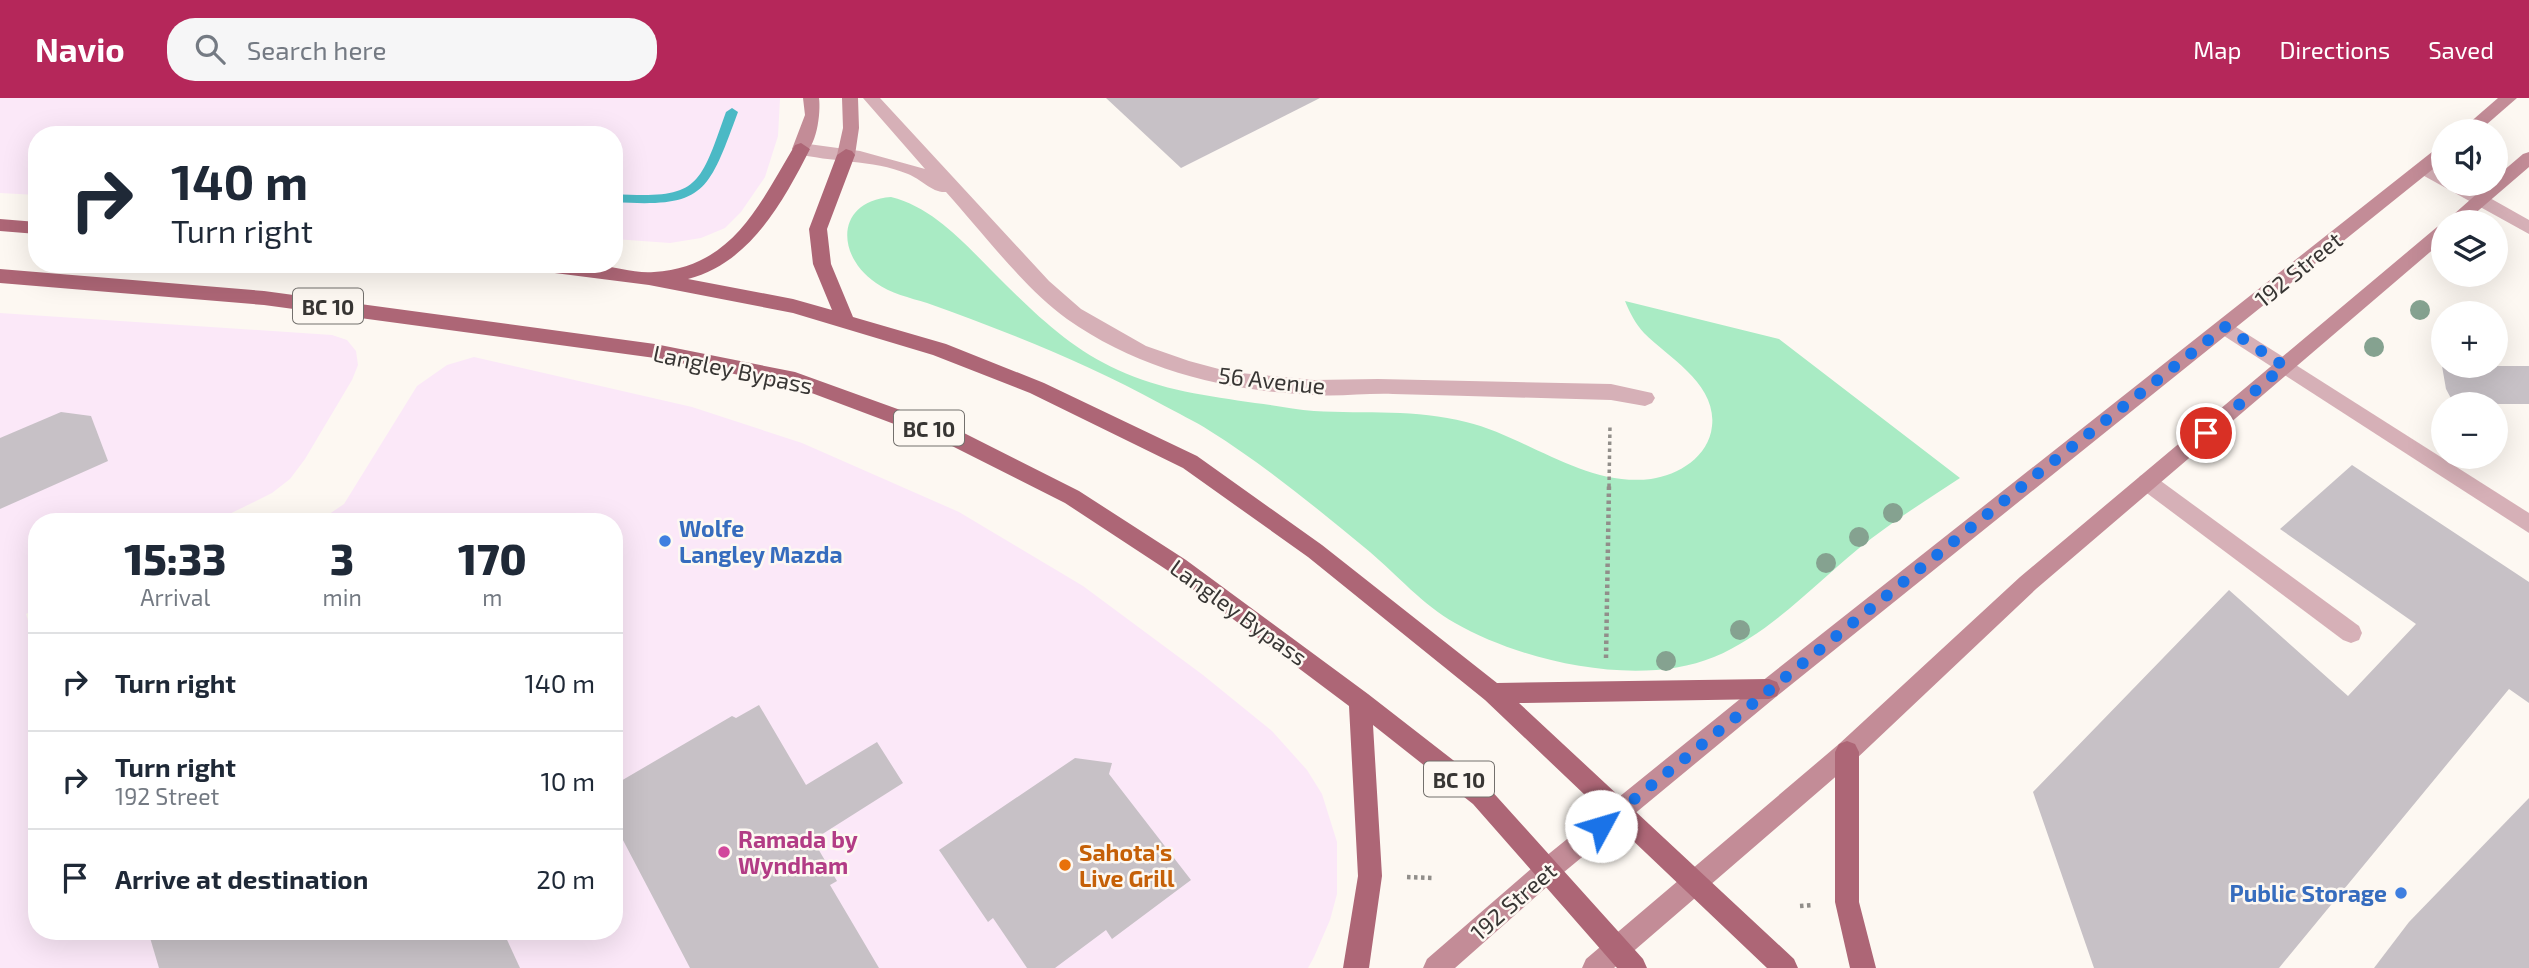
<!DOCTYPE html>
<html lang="en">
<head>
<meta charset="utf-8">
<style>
	:root { --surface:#fff; --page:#f6f6f7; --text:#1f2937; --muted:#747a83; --line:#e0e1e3; --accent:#b5275a }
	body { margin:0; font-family:"Exo 2",sans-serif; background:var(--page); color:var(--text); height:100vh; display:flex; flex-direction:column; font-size:26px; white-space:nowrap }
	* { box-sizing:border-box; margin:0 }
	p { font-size:23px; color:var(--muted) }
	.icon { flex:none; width:38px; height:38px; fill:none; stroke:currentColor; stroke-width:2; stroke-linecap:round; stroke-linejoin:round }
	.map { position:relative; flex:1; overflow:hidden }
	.side { position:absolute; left:28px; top:415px; width:595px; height:427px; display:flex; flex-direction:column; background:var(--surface); border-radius:28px; box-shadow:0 7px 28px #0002 }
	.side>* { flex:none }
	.banner { position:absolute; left:28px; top:28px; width:595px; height:147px; border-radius:28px; box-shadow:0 7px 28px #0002; background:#fff; color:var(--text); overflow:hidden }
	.tools { position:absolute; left:2431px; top:21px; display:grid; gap:14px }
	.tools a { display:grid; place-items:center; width:77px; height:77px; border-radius:50%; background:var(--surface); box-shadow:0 7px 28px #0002; font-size:35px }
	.pin { position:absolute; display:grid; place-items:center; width:60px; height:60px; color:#fff; margin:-30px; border:4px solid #fff; border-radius:50%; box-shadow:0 2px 7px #0007 }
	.me { position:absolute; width:77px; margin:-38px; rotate:51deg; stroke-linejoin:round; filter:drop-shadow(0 0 5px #0008) }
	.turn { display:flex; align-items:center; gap:24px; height:147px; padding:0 28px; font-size:32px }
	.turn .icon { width:91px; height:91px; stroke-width:2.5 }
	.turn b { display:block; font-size:49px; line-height:60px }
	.eta { display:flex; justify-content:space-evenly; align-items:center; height:119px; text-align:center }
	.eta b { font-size:42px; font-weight:800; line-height:49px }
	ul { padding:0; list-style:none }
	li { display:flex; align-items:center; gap:21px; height:98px; padding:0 28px; border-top:2px solid var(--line) }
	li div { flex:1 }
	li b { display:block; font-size:26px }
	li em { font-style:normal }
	header { display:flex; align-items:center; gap:42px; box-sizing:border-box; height:98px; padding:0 35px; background:var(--accent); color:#fff }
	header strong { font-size:33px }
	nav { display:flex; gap:38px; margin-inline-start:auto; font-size:24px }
	.search { width:490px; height:63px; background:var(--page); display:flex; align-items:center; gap:18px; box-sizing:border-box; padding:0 24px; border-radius:28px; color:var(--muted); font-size:26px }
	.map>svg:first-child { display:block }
</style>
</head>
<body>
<header>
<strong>Navio</strong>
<div class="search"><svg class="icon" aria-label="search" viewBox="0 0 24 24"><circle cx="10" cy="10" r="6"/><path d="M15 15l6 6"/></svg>Search here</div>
<nav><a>Map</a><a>Directions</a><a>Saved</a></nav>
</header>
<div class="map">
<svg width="2529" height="870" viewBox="0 0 2529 870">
	<rect width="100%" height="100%" fill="#fdf8f2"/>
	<g fill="#fbe8f8">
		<path d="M0,0H780V1L778,38L765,79L741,114L725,130L701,140L670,145L614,141V37H37V97L0,95Z"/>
		<path d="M0,215L332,237L347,242L356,253L358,267L352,282L305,361L290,381L272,395L254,404L215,423L37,424V510L26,516L37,551V833H614V424L319,423L344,406L417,288L447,267L474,259L692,309L802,345L959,414L1083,488L1203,577L1272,633L1307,672L1322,696L1337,744V796L1330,822L1314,859L1308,870H0Z"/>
	</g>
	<path fill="#a9ebc4" d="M891,99C934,110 964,145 994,175C1032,213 1069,250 1118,272C1160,292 1209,298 1255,305C1275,307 1295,312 1314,313C1366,316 1416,311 1466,324C1528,339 1584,389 1651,381C1678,377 1709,359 1712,328C1717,286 1669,260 1644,235C1635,225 1630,215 1625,203L1779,241L1960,380C1925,403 1890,425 1858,451C1813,488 1769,536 1714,559C1639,590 1523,564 1455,525C1423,507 1397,477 1370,454C1319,412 1266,368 1210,333C1195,323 1177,315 1161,306C1086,265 1008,234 927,205C910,200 890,195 876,185C835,157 836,103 891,99Z"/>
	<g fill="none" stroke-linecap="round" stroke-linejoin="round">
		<path fill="#4bb9c5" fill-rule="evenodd" d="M732,10L738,14C708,95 705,110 614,104V96C699,101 699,90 726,14Z"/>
	</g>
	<g fill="#c7c1c6">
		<path d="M1106,0H1320L1181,70Z"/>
		<path d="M2442,268H2529V306H2454L2446,291Z"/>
		<path d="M61,314L91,318L108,363L0,411V340Z"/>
		<path d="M2352,367L2529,484V605L2509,591L2279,870H2094L2033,694L2229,492L2348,598L2416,526L2280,431Z"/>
		<path d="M759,607L806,687L877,644L903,685L813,742L837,783L830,787L879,870H690L614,725V687L732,618L736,620Z"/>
		<path d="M1075,660L1112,665L1109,676L1191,782L1112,841L1106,832L1055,870H1027L993,820L988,824L939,752Z"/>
		<path d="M2529,700V870H2374L2409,824Z"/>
		<path d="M148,833H503L520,870H159Z"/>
	</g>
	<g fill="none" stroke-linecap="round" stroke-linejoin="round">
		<path stroke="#918e8a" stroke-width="3.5" stroke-dasharray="3.5 3.5" stroke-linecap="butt" d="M1609,389L1610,327"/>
		<g stroke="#918e8a" stroke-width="4.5" stroke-dasharray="3.5 3.5" stroke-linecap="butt">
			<path d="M1606,560L1609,387"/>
			<path d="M1407,779L1434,780"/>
			<path d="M1800,808L1813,807"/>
		</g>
		<g fill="#d6b0b7" fill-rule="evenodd">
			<path d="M2423,64L2443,73V86H2465L2529,122V136L2417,74L2414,70Z"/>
			<path d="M2225,222L2529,415V435L2218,234L2216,229L2218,224Z"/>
			<path d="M2147,376L2154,378L2359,528L2362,535L2359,542L2351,545L2343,542L2140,390L2137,384L2140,378Z"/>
		</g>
		<path fill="#d6b0b7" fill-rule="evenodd" d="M863,0H880L1049,183L1081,211L1146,248L1189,263L1230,274L1314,282L1378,281L1611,286L1652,295L1655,300L1652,305L1645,308L1611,302C1538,300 1466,298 1393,296C1366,295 1340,299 1313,297C1227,293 1139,272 1067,221C1023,189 983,135 946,94C932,95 921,81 908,76C872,61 831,65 795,55L792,51L801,45L860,53L925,71Z"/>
		<g fill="#c38c97" fill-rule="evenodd">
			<path d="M803,0H819C821,14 817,52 801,57L792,51L805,17Z"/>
			<path d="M842,0H858L859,30L855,57L846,63L837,57L843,30Z"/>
			<path d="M2498,0H2517L2479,33H2460Z"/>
			<path d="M2443,48V63L1777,598L1558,779L1455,870H1423L1427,861L1540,763L1761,584L2437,50Z"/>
			<path d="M2529,54V69L2465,124H2445L2488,86H2496V79L2523,56Z"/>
			<path d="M2443,127V143L2036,491L1855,662L1614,870H1582L1586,861L1839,646L2020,479L2437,129Z"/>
		</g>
		<g fill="#ad6676" fill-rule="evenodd">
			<path d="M801,45L810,51C783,104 750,165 688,181L793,201L832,212L813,166L809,131L837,57L846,51L852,53L855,57L827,131L831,166L853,219L946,246L1044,285L1197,358L1322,447L1497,585L1769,581L1777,584L1780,591L1777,598L1769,601L1519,605L1794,861L1798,870H1767L1485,602L1308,459L1183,370L1030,295L933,257L793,215L649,187L539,173L533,171L530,166C551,166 574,165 595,167C614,168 636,176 654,174C733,169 759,107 795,47Z"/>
			<path d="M0,121L37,124V136L0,133Z"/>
			<path d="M0,171L264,193L655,246L795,274L964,335L1079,393L1186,462L1368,596L1489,690L1643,861L1647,870H1617L1473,706L1373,627L1382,778L1369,870H1343L1358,778L1349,608L1170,474L1065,405L950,347L793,288L655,260L264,207L0,185Z"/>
			<path d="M1847,643L1855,646L1859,654V804L1876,870H1850L1835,804V654L1839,646Z"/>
		</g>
	</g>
	<g fill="#85a290">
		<circle cx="2420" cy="212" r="10"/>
		<circle cx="2374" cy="249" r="10"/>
		<circle cx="1893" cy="415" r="10"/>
		<circle cx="1859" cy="439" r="10"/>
		<circle cx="1826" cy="465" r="10"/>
		<circle cx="1740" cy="532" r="10"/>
		<circle cx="1666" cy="563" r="10"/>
	</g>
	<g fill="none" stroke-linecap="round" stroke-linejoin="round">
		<path stroke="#1a73e8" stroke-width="12" stroke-dasharray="0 21.6" d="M1601,728L2036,377L2225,229L2284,268L2206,335"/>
	</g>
	<g fill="#3f7fe0" stroke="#fdf8f2" stroke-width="2.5">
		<circle cx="665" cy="443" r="7"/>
		<circle cx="2401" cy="795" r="7"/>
	</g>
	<circle fill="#d1479c" stroke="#fdf8f2" stroke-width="2.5" cx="724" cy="754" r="7"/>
	<circle fill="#e8710a" stroke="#fdf8f2" stroke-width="2.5" cx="1065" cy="767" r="7"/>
	<g text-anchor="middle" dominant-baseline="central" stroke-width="5" stroke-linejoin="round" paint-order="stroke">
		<g fill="#fdf8f2" stroke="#73706d" stroke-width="2">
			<rect x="293" y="190.5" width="70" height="35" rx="5"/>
			<rect x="894" y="312.5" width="70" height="35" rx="5"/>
			<rect x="1424" y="663.5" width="70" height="35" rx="5"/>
		</g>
		<g font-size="21" font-weight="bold" fill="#383634">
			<text x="328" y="208">BC 10</text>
			<text x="929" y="330">BC 10</text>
			<text x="1459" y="681">BC 10</text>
		</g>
		<g font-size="23" fill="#383634" stroke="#fdf8f2">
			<text transform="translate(2298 171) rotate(-39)">192 Street</text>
			<text transform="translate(733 271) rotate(12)">Langley Bypass</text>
			<text transform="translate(1272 282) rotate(6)">56 Avenue</text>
			<text transform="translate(1239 514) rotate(36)">Langley Bypass</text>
			<text transform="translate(1513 803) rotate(-41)">192 Street</text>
		</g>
		<g font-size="23" font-weight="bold" fill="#366cbe" stroke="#fdf8f2" text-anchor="start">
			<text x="679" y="430">Wolfe<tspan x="679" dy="26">Langley Mazda</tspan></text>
			<text x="2387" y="795" text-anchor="end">Public Storage</text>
		</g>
		<g font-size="23" font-weight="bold" fill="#b23c85" stroke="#fdf8f2" text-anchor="start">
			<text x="738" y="741">Ramada by<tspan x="738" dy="26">Wyndham</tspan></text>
		</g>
		<g font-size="23" font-weight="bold" fill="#c56008" stroke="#fdf8f2" text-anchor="start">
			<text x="1079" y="754">Sahota's<tspan x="1079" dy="26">Live Grill</tspan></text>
		</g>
	</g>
</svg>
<div class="tools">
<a><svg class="icon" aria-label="sound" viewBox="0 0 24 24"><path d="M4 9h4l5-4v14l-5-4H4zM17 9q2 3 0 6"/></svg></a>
<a><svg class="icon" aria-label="layers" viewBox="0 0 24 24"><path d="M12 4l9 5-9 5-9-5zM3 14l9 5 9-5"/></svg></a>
<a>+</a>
<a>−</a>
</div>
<div class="pin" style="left:2206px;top:335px;background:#d93025"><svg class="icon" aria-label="arrive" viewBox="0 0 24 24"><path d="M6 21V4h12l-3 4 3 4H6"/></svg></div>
<svg class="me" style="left:1601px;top:728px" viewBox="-20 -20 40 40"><circle r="19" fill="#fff"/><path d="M0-13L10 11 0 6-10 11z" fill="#1a73e8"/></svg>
<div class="banner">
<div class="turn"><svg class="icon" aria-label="right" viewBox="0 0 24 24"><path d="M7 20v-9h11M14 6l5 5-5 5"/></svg><div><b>140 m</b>Turn right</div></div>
</div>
<section class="side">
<div class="eta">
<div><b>15:33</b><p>Arrival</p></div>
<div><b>3</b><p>min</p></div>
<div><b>170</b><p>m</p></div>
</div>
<ul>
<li><svg class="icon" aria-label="right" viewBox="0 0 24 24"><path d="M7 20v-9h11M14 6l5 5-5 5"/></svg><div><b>Turn right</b></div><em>140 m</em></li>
<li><svg class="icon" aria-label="right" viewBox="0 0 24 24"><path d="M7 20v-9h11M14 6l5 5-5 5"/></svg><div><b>Turn right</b><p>192 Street</p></div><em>10 m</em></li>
<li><svg class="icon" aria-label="arrive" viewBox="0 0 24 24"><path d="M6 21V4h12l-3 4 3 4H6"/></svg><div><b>Arrive at destination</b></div><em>20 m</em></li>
</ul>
</section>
</div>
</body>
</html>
